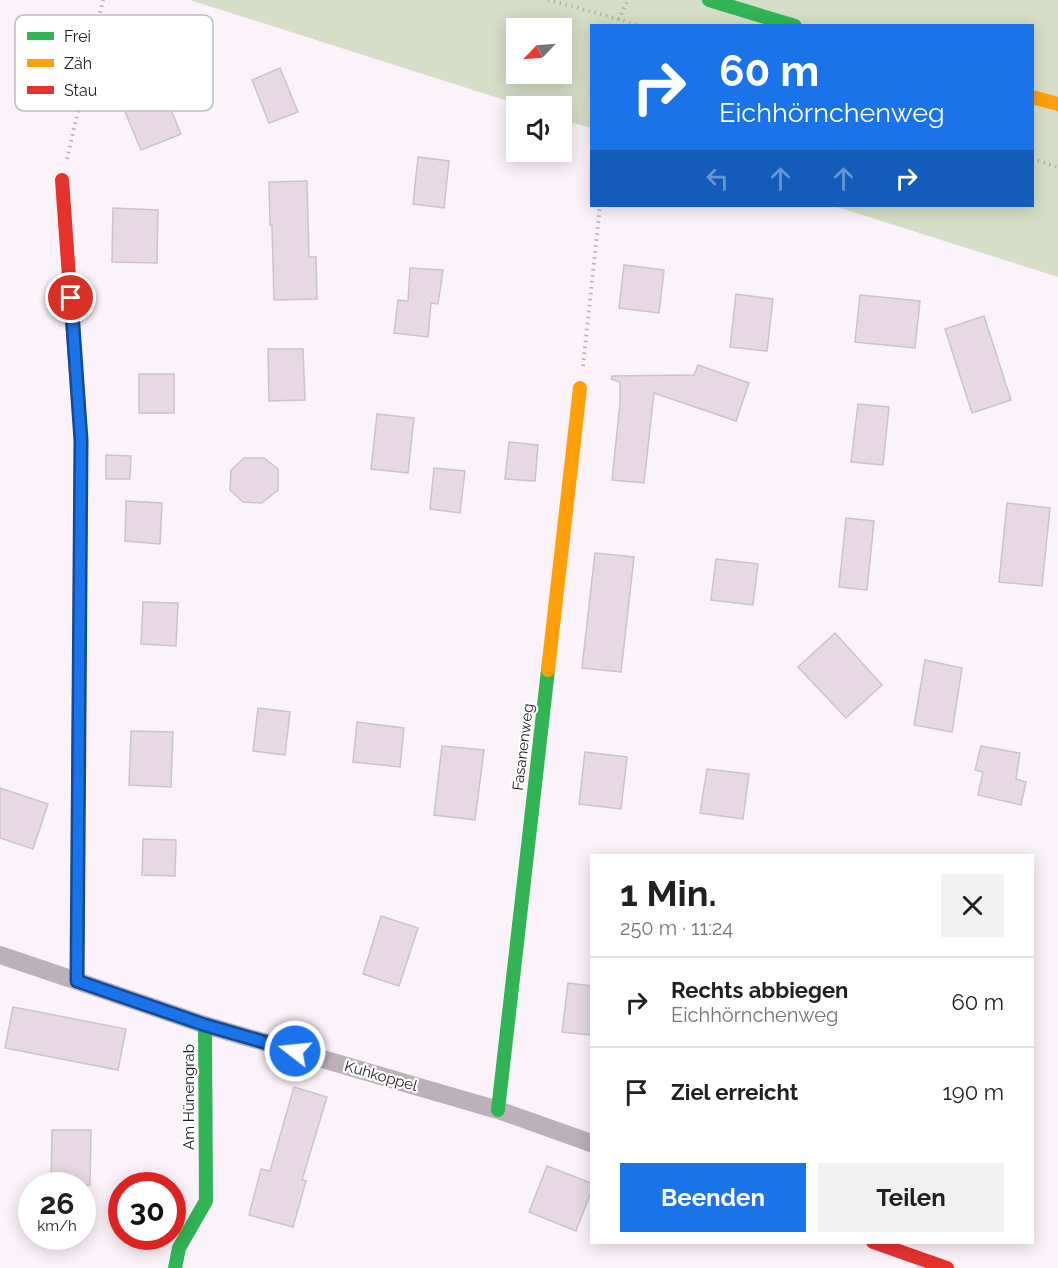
<!DOCTYPE html>
<html lang="de">
<head>
<meta charset="utf-8">
<style>
	:root { --surface:#fff; --page:#f2f2f2; --text:#202124; --muted:#757577; --line:#e0e0e0; --accent:#1a73e8 }
	body { margin:0; font-family:Raleway,sans-serif; background:var(--page); color:var(--text); height:100vh; display:flex; flex-direction:column; font-size:22px; white-space:nowrap }
	* { box-sizing:border-box; margin:0 }
	p { font-size:20px; color:var(--muted) }
	.icon { flex:none; width:33px; height:33px; fill:none; stroke:currentColor; stroke-width:2; stroke-linecap:round; stroke-linejoin:round }
	.map { position:relative; flex:1; overflow:hidden }
	.details { position:absolute; left:590px; top:854px; width:444px; height:390px; display:flex; flex-direction:column; background:var(--surface); border-radius:0px; box-shadow:0 3px 15px #0003 }
	.details>* { flex:none }
	.guide { position:absolute; left:590px; top:24px; width:444px; height:183px; border-radius:0px; box-shadow:0 3px 15px #0003; background:#1a73e8; color:#fff; overflow:hidden }
	.needle { width:39px; rotate:245deg }
	.tools { position:absolute; left:506px; top:18px; display:grid; gap:12px }
	.tools a { display:grid; place-items:center; width:66px; height:66px; border-radius:0px; background:var(--surface); box-shadow:0 3px 15px #0003; font-size:30px }
	.speed { position:absolute; left:18px; top:1172px; display:flex; gap:12px; font-size:30px; font-weight:700; text-align:center }
	.speed>* { display:grid; place-content:center; width:78px; height:78px; border-radius:50%; background:var(--surface); box-shadow:0 3px 15px #0003; line-height:1 }
	.speed small { font-size:15px; font-weight:400 }
	.speed .limit { border:9px solid #d22; background:#fff; color:#111 }
	.pin { position:absolute; display:grid; place-items:center; width:51px; height:51px; color:#fff; margin:-26px; border:3px solid #fff; border-radius:50%; box-shadow:0 2px 6px #0007 }
	.me { position:absolute; width:66px; margin:-33px; rotate:286deg; stroke-linejoin:round; filter:drop-shadow(0 0 4px #0008) }
	.turn { display:flex; align-items:center; gap:21px; height:126px; padding:0 30px; font-size:27px }
	.turn .icon { width:78px; height:78px; stroke-width:2.5 }
	.turn b { display:block; font-size:42px; line-height:51px }
	.lanes { display:flex; align-items:center; height:57px; padding:0 30px; background:#0003; justify-content:center; gap:30px; direction:ltr }
	.lanes .off { opacity:.35 }
	.round { display:grid; place-items:center; flex:none; width:63px; height:63px; border-radius:0px; background:var(--page) }
	.head { display:flex; align-items:center; justify-content:space-between; height:102px; padding:0 30px }
	h1 { font-size:36px; font-weight:700; line-height:45px }
	.action { display:flex; gap:12px; margin-top:auto; padding:12px 30px }
	.action a { flex:1; height:69px; border-radius:0px; background:var(--accent); color:#fff; font-size:24px; font-weight:700; line-height:69px; text-align:center }
	.action a+a { background:var(--page); color:var(--text) }
	ul { padding:0; list-style:none }
	li { display:flex; align-items:center; gap:18px; height:90px; padding:0 30px; border-top:2px solid var(--line) }
	li div { flex:1 }
	li b { display:block; font-size:22px }
	li em { font-style:normal }
	.map>svg:first-child { display:block }
</style>
</head>
<body>
<div class="map">
<svg width="1058" height="1268" viewBox="0 0 1058 1268">
	<rect width="100%" height="100%" fill="#fcf2f9"/>
	<path fill="#d7dec7" fill-rule="evenodd" d="M190,0H1058V277L834,206H1032V26H591V128L561,119V106H523ZM516,28H561V74H516Z"/>
	<g fill="#e7d8e3" stroke="#cbc4c9" stroke-width="1.5">
		<path d="M280,68L298,112L269,123L252,80Z"/>
		<path d="M160,83L181,134L141,150L120,100Z"/>
		<path d="M418,157L449,161L444,208L413,204Z"/>
		<path d="M307,181L309,257H316L317,299L274,300L272,225H270L269,182Z"/>
		<path d="M113,208L158,210L157,263L112,262Z"/>
		<path d="M624,265L664,270L659,313L619,308Z"/>
		<path d="M410,268L443,270L438,304L431,303L428,337L394,333L398,300L408,301Z"/>
		<path d="M736,294L773,299L767,351L730,347Z"/>
		<path d="M860,295L920,301L915,348L855,342Z"/>
		<path d="M984,316L1011,400L972,413L945,329Z"/>
		<path d="M268,349H303L305,400L269,401Z"/>
		<path d="M698,365L749,383L736,421L654,393L644,483L612,480L620,403V382L611,379L612,376L694,375Z"/>
		<rect x="139" y="374" width="35" height="39"/>
		<path d="M858,404L889,407L883,465L851,462Z"/>
		<path d="M377,414L414,418L408,473L371,469Z"/>
		<path d="M509,442L538,445L535,481L505,479Z"/>
		<path d="M106,455L131,456L130,479H106Z"/>
		<path d="M244,458H264L278,469V490L262,503L243,502L230,490L231,470Z"/>
		<path d="M434,468L465,471L460,513L430,509Z"/>
		<path d="M126,501L162,503L160,544L125,541Z"/>
		<path d="M1007,503L1050,508L1042,586L999,582Z"/>
		<path d="M846,518L874,521L867,590L839,587Z"/>
		<path d="M595,553L634,557L621,672L582,668Z"/>
		<path d="M716,559L758,564L753,605L711,600Z"/>
		<path d="M143,602L178,603L176,646L141,644Z"/>
		<path d="M835,633L882,685L846,718L798,667Z"/>
		<path d="M925,660L962,668L952,732L914,725Z"/>
		<path d="M258,708L290,712L285,755L253,751Z"/>
		<path d="M357,722L404,728L400,767L353,762Z"/>
		<path d="M131,731L173,732L171,787L129,785Z"/>
		<path d="M442,746L484,750L475,820L434,815Z"/>
		<path d="M981,746L1020,753L1016,779L1026,782L1021,805L978,795L983,772L975,770Z"/>
		<path d="M585,752L627,757L621,809L579,804Z"/>
		<path d="M707,769L749,774L743,819L700,813Z"/>
		<path d="M0,788L48,804L33,849L0,838Z"/>
		<path d="M143,839L176,840L175,876L142,875Z"/>
		<path d="M381,916L418,928L399,986L363,974Z"/>
		<path d="M568,983L591,986V1035L562,1032Z"/>
		<path d="M13,1007L126,1029L118,1070L5,1048Z"/>
		<path d="M294,1087L327,1097L302,1180L306,1181L293,1227L249,1215L261,1169L270,1171Z"/>
		<path d="M52,1130H91L90,1185H51Z"/>
		<path d="M547,1166L591,1183V1192L576,1231L529,1212Z"/>
	</g>
	<g fill="none" stroke-linecap="round" stroke-linejoin="round">
		<g stroke="#b9b0b7" stroke-width="4" stroke-dasharray="1.5 4.5" stroke-linecap="butt">
			<path d="M548,0L619,19L639,26"/>
			<path d="M619,26V19L628,0"/>
			<path d="M67,159L103,0"/>
			<path d="M1032,159L1058,167"/>
			<path d="M583,366L600,206"/>
		</g>
		<path stroke="#bbb1b8" stroke-width="18" d="M0,955L77,981L205,1025L498,1110L591,1143"/>
		<g stroke="#30b455" stroke-width="14">
			<path d="M709,0L795,26"/>
			<path d="M77,981L78,823"/>
			<path d="M498,1110L548,670"/>
			<path d="M175,1268L179,1248L206,1201L205,1025"/>
		</g>
		<g stroke="#ff9f0a" stroke-width="14">
			<path d="M1032,97L1058,104"/>
			<path d="M75,360L81,440L78,823"/>
			<path d="M548,670L580,388"/>
		</g>
		<g stroke="#e5322d" stroke-width="14">
			<path d="M62,180L75,360"/>
			<path d="M873,1242L947,1268"/>
		</g>
	</g>
	<g fill="none" stroke-linecap="round" stroke-linejoin="round">
		<defs>
			<path id="route" d="M71,298L81,440L77,981L205,1025L295,1051"/>
		</defs>
		<use href="#route" stroke="#114b97" stroke-width="15"/>
		<use href="#route" stroke="#1a73e8" stroke-width="10"/>
	</g>
	<g text-anchor="middle" dominant-baseline="central" stroke-width="4.5" stroke-linejoin="round" paint-order="stroke">
		<g font-size="15" fill="#252024" stroke="#fff">
			<text transform="translate(523 747) rotate(-83)">Fasanenweg</text>
			<text transform="translate(381 1076) rotate(16)">Kuhkoppel</text>
			<text transform="translate(189 1097) rotate(-90)">Am Hünengrab</text>
		</g>
	</g>
	<rect x="15" y="15" width="198" height="96" rx="9" fill="#fff" stroke="#bebcbd" stroke-width="1.5"/>
	<rect x="27" y="32" width="27" height="8" fill="#30b455"/>
	<rect x="27" y="59" width="27" height="8" fill="#ff9f0a"/>
	<rect x="27" y="86" width="27" height="8" fill="#e5322d"/>
	<g font-size="16" fill="#252024">
		<text x="64" y="42">Frei</text>
		<text x="64" y="69">Zäh</text>
		<text x="64" y="96">Stau</text>
	</g>
</svg>
<div class="tools">
<a><svg class="needle" viewBox="-14 -14 28 28"><path d="M0-13l5 13h-10z" fill="#e53935"/><path d="M0 13l5-13h-10z" fill="#757577"/></svg></a>
<a><svg class="icon" aria-label="sound" viewBox="0 0 24 24"><path d="M4 9h4l5-4v14l-5-4H4zM17 9q2 3 0 6"/></svg></a>
</div>
<div class="speed"><div>26<small>km/h</small></div><div class="limit">30</div></div>
<div class="pin" style="left:71px;top:298px;background:#d93025"><svg class="icon" aria-label="arrive" viewBox="0 0 24 24"><path d="M6 21V4h12l-3 4 3 4H6"/></svg></div>
<svg class="me" style="left:295px;top:1051px" viewBox="-20 -20 40 40"><circle r="17" fill="#1a73e8" stroke="#fff" stroke-width="3"/><path d="M0-11L8 9 0 5-8 9z" fill="#fff"/></svg>
<div class="guide">
<div class="turn"><svg class="icon" aria-label="right" viewBox="0 0 24 24"><path d="M7 20v-9h11M14 6l5 5-5 5"/></svg><div><b>60 m</b>Eichhörnchenweg</div></div>
<div class="lanes"><svg class="icon off" aria-label="left" viewBox="0 0 24 24"><path d="M17 20v-9H6M10 6l-5 5 5 5"/></svg><svg class="icon off" aria-label="ahead" viewBox="0 0 24 24"><path d="M12 20V5M6 11l6-6 6 6"/></svg><svg class="icon off" aria-label="ahead" viewBox="0 0 24 24"><path d="M12 20V5M6 11l6-6 6 6"/></svg><svg class="icon" aria-label="right" viewBox="0 0 24 24"><path d="M7 20v-9h11M14 6l5 5-5 5"/></svg></div>
</div>
<section class="details">
<div class="head"><div><h1>1 Min.</h1><p>250 m · 11:24</p></div><a class="round"><svg class="icon" aria-label="close" viewBox="0 0 24 24"><path d="M6 6l12 12M18 6L6 18"/></svg></a></div>
<ul>
<li><svg class="icon" aria-label="right" viewBox="0 0 24 24"><path d="M7 20v-9h11M14 6l5 5-5 5"/></svg><div><b>Rechts abbiegen</b><p>Eichhörnchenweg</p></div><em>60 m</em></li>
<li><svg class="icon" aria-label="arrive" viewBox="0 0 24 24"><path d="M6 21V4h12l-3 4 3 4H6"/></svg><div><b>Ziel erreicht</b></div><em>190 m</em></li>
</ul>
<div class="action"><a>Beenden</a><a>Teilen</a></div>
</section>
</div>
</body>
</html>
